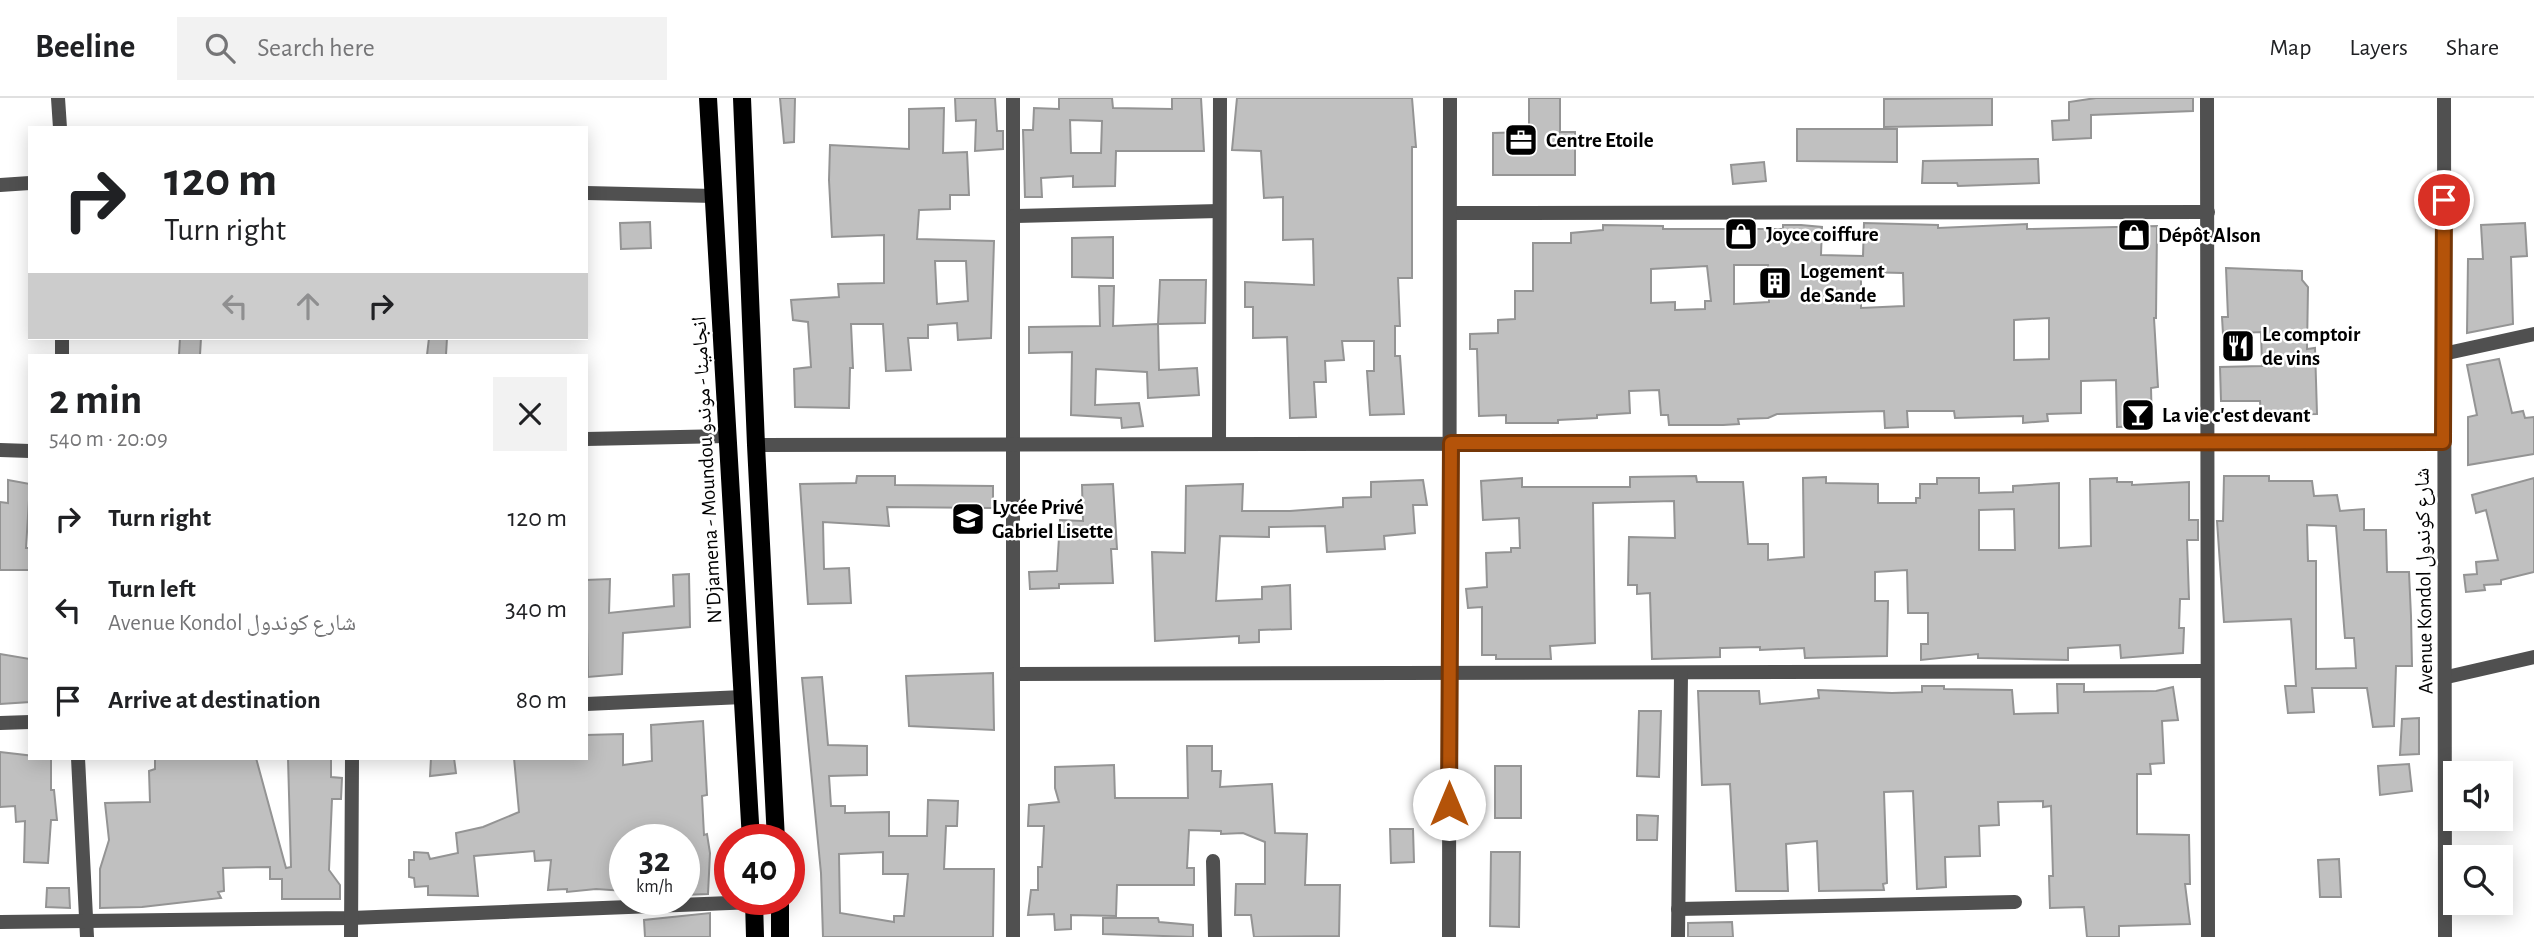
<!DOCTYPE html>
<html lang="en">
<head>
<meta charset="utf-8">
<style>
	:root { --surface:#fff; --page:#f2f2f2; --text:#202124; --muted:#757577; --line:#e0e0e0 }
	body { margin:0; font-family:"Alegreya Sans","Noto Naskh Arabic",sans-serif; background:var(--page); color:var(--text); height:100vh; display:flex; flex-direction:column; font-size:26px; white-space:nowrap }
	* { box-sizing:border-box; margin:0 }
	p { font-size:23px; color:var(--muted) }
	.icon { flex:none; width:38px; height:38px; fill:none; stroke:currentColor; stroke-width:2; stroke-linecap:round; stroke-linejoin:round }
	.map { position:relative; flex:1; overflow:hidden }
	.sheet { position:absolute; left:28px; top:256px; width:560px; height:406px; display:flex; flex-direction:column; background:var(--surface); border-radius:0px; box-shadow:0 4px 18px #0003 }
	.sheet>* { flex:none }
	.banner { position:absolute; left:28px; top:28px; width:560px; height:214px; border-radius:0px; box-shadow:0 4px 18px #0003; background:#fff; color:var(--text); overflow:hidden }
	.fabs { position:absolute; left:2443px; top:663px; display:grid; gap:14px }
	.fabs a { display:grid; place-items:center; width:70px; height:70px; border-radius:0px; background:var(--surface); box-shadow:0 4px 18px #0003; font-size:35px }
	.speed { position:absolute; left:609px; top:726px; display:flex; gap:14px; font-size:35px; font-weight:700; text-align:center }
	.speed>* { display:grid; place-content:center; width:91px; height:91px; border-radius:50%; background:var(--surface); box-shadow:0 4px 18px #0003; line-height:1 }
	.speed small { font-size:18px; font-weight:400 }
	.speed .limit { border:10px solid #d22; background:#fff; color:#111 }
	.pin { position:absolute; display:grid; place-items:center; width:60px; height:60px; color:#fff; margin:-30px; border:4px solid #fff; border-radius:50%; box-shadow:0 2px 7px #0007 }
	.me { position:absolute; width:77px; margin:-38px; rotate:0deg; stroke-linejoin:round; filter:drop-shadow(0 0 5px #0008) }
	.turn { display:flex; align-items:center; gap:24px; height:147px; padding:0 21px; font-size:32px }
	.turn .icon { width:91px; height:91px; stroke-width:2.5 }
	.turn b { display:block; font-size:49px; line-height:60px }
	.lanes { display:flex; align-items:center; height:66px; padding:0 21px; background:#0003; justify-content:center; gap:35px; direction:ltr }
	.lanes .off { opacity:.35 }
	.round { display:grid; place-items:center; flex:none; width:74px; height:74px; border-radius:0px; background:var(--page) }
	.summary { display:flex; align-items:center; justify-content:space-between; height:119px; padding:0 21px }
	h1 { font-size:42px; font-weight:600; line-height:52px }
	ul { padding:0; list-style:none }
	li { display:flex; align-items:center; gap:21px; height:91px; padding:0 21px }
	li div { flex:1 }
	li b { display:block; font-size:26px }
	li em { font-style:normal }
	header { display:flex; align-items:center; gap:42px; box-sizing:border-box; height:98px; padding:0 35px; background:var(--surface); border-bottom:2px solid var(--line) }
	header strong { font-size:33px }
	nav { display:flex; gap:38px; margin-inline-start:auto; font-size:24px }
	.search { width:490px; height:63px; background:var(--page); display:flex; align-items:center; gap:18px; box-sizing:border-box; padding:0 24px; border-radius:0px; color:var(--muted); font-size:26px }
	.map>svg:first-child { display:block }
</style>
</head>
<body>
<header>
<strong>Beeline</strong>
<div class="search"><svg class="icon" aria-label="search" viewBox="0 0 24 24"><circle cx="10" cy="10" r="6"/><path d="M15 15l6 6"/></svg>Search here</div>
<nav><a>Map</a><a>Layers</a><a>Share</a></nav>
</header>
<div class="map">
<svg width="2534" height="839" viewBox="0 0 2534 839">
	<rect width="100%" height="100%" fill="#fff"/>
	<g fill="#c0c0c0" stroke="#949494" stroke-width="2" fill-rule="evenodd">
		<path d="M780,0H795L794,44L784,45Z"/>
		<path d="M955,0H995L997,33H1003V51L975,53L976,22L956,23Z"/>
		<path d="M1059,0H1112L1113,10L1172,11V0H1201L1204,53H1116L1115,88L1073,89V78L1041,80L1042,99H1025L1023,32H1033L1034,10L1059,11ZM1070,22L1102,23L1101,55H1071Z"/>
		<path d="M1237,0H1412L1416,49H1412V180H1398L1400,228H1395V258H1400L1404,316L1370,317L1367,273H1374V243H1342L1344,262L1325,263L1326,284H1314L1316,319L1290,320L1287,239L1253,240V209H1245V184L1314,187L1313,141L1283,142V99L1264,100L1261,53L1232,52Z"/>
		<path d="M1529,0H1560V34H1575V77H1493V35L1529,34Z"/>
		<path d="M1992,0V27L1884,29V1Z"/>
		<path d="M2096,0H2193V13L2091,17V40L2053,42L2052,23L2069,22V4Z"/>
		<path d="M944,10L943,55L967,54L969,97H950V111L919,112L917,141L994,143L991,240L958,242L957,225L928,227V240H908L911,272L886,273L883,226H851L853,270H850L849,310L795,309L794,271L811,269L808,224L793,222L791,202L839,199L838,186L884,185V137L832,139L829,82L830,47L909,51V11ZM935,163H966L968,203L937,206Z"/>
		<path d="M1797,31H1897V64L1797,63Z"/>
		<path d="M2038,61L2039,85L1958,88L1957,85H1922L1923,63Z"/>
		<path d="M1764,64L1766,83L1733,86L1731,67Z"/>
		<path d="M650,124L651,150L621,151L620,125Z"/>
		<path d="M1864,125L1938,127V130L2027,126V131L2157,128L2156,220H2154L2158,289L2151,290L2152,328L2117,329L2116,282L2081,283V315L2047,316L2048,323L2023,325V318L1955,320L1954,313H1907L1908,329L1885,330L1884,313L1777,316L1768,320L1738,321L1739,326L1723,327H1669L1668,317H1661L1659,292L1629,293L1630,315L1597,317V320L1558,322V325H1506V317L1479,318L1477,251H1470V236L1498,235V222L1515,221V193H1533V145H1571V135L1603,132V127L1663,128V131H1783V127H1801L1822,129L1821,157L1863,158ZM1734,167H1768L1769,204L1734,206ZM1707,168L1711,203H1705V211L1675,212V204L1651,205V171ZM1861,174L1903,175L1904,208L1861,210ZM2049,220V261L2014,262V222Z"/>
		<path d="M2525,125L2527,158L2511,159L2513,226L2467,235L2468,161H2483L2481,127Z"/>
		<path d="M1113,139V180L1072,179V140Z"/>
		<path d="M2226,170L2302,173V182L2308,189L2307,251L2315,250L2317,316L2261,317L2260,303H2221L2220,269L2262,268L2261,234L2223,236L2222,219H2228Z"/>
		<path d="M1160,182H1206L1205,225L1158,226Z"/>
		<path d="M1099,188H1114L1113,228L1158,226L1159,272L1197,270L1199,297L1148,300L1147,274L1096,271L1095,307L1139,305L1143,328L1122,330L1121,320L1071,317L1072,254L1029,255V229L1100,228Z"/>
		<path d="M180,240H201L200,257H179Z"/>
		<path d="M429,240H447L446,257H427Z"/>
		<path d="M2499,261L2512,315L2523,313L2525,320L2534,319V356L2468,367V319L2477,317L2467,267Z"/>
		<path d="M857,378H895V387L993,388V410L887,409L889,428L823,424L824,471L849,470L851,505L808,506L800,386L856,385Z"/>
		<path d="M1696,378L1697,384H1743L1748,446H1768V462L1804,459L1803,380L1826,379V385L1878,386V405H1916V400H1920V386H1937V380H1979V395L2013,394V388L2059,385V450L2091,448L2090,381L2117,380V384H2132V387L2189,384V422H2198V442H2187L2189,501H2180L2179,530H2184L2183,555L2121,560L2120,547L2068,550V562L1978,560V556L1921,562V546H1928V515H1908L1907,472L1875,474V503H1888L1887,558L1805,560L1804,550L1760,552V549L1720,550V559L1652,561L1650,495L1637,496V487H1628L1629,439L1675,440L1674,403L1593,405L1595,545L1550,548L1551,561H1496V557H1482V509L1468,510L1466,491L1487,489L1486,455L1511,454V450H1520L1519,420L1483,422L1481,383L1522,380V389H1630V379ZM2014,411L2015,452H1979V412Z"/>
		<path d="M2224,378H2269V383H2312L2314,398L2337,397L2340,413L2364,411V432H2386L2387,474H2409L2411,518L2412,568H2396L2394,628L2373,629L2367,590H2312L2314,614L2288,615L2285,588H2296L2291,521L2224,524L2217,423H2223ZM2307,427L2336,428L2345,540H2354L2356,570L2316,571V463H2308Z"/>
		<path d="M2534,380V474L2501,482V486L2484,487L2485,492L2466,494L2464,477L2477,476L2476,464L2498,462L2486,412L2476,415L2472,397Z"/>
		<path d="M8,382L30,386L26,450H30V472H0V404L8,405Z"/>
		<path d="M1423,382L1427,407H1413L1415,435L1384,438L1385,451L1327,454L1325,428L1269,429V439L1220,438L1216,503L1262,501V489L1290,487L1291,531L1259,532V544L1239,545V538L1155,543L1152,454L1185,455L1186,388L1243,386L1242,413H1290L1343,409V400L1371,399V384Z"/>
		<path d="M1113,386L1117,451H1111L1113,485L1059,486V490L1030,491L1029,474L1057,473L1060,422L1083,423L1082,387Z"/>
		<path d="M689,476L690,529L623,535L622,576L588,579L586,482L610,481L609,515L674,508L673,477Z"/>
		<path d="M0,556L30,561V604L0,606Z"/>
		<path d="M993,575L994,632L909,628L906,578Z"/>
		<path d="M822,579L828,647L867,648V677L829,678L831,708H845V715L889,714V738H927L928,702L958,703L957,728H946L944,771H994L993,839H823L821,775L802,580ZM883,754V776H908L904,818H894V824L840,815L839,756Z"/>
		<path d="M2057,586H2084V594L2156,593L2173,589L2178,622L2162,623L2164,665L2150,666L2151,676H2137V736L2189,737L2190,786H2185L2190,826L2119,828V839H2087L2084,809L2050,810L2049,778H2053L2051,708L2043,709V703L1998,704L1999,727L1979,728L1980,758L1945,759L1946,789L1917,791L1913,693L1884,694L1887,785L1883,786L1884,792L1819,793L1817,743L1786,746L1788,793H1736L1730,686L1702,687L1698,593H1759L1760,606L1819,600L1818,592L1892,595L1922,594V588H1944V591L2012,592L2014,616L2058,615Z"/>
		<path d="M1639,613H1661L1659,679L1637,678Z"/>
		<path d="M2419,620V656L2400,657L2402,621Z"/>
		<path d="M703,623L707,697L702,698L704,737L707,736L710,755L708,796L684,797V742H625V793L596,791L567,794V791L548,792L551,762L535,763L534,753L474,758L478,798L428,797V788L415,789L414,780L409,779V762H414V754L428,755L430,761L458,755L456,735L483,729L519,714L514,660H586V637L623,636V667L652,663L651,627Z"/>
		<path d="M1187,648H1212V673H1221L1220,689L1272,686L1275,735L1307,736L1305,787H1340L1339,838L1254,839L1251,817H1235L1236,786H1265V744L1243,735L1221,736V733L1189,732L1187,770H1194V787H1117L1116,818L1071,817V831L1055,832L1054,816L1028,817L1031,792H1038V769H1042L1044,728H1028L1029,707L1059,704L1055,690V669L1114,667L1115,700H1188Z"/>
		<path d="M0,654L51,660V692H54L57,722H51L48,765L24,764L25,723L16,724L15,708L0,709Z"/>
		<path d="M155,660H256L286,770L291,769L288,660H331V679L342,680L341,701H332L329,772L340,787V801H282V781H270V769L223,770L224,793L218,794L221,800L142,809L100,810V771L109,742L105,705L150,704L149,673L155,671Z"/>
		<path d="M431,660H454L456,675L430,678Z"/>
		<path d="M2409,666L2412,693L2380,697L2378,668Z"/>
		<rect x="1495" y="668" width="26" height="52"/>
		<path d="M1637,717L1658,718L1657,742H1637Z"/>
		<path d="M1390,731H1413L1414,764L1391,765Z"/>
		<path d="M1491,754H1520L1519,829L1490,828Z"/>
		<path d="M2339,761L2341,799H2320L2318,762Z"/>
		<path d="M47,790H69L70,810L46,809Z"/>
		<path d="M710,815V839H645L644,822Z"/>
		<path d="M1103,820H1158L1159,824L1193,827V839L1103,836Z"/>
		<path d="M1732,824L1733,839H1688V825Z"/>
	</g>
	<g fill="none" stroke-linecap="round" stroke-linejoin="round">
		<g stroke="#505050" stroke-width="14">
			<path d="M58,0L60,30"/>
			<path d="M1013,0V839"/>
			<path d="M2207,0L2208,839"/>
			<path d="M0,87L30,85"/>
			<path d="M586,95L714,98"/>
			<path d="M1451,115L2208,114"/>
			<path d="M1014,118L1219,113"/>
			<path d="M2443,256L2534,236"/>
			<path d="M62,257V240"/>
			<path d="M586,341L727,338"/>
			<path d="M1219,345L1220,0"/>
			<path d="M756,347L2443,344"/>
			<path d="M0,352L30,353"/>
			<path d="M1014,576L2207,573"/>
			<path d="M2447,579L2534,559"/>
			<path d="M586,606L743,599"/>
			<path d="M0,625L30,624"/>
			<path d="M78,660L87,839"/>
			<path d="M1213,763L1215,839"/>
			<path d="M1678,811L2015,804"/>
			<path d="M0,824L351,820L755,804"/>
			<path d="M351,839L352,660"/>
			<path d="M1678,839L1681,576"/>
		</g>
		<g stroke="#505050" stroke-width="14">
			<path d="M2444,0L2445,839"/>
			<path d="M1449,839L1450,0"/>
		</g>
		<g stroke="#000" stroke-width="18">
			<path d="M708,0L751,742"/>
			<path d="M742,0L756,347L776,742"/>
			<path d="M754,802L755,839"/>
			<path d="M780,802V839"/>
		</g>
	</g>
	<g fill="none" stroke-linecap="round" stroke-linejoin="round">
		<defs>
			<path id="route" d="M1449,706L1451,345L2443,344L2444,102"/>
		</defs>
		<use href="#route" stroke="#753606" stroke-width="18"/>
		<use href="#route" stroke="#b45309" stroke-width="12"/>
	</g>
	<defs>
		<symbol id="office-square" viewBox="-11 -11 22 22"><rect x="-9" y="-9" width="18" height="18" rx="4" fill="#000" stroke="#fff"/><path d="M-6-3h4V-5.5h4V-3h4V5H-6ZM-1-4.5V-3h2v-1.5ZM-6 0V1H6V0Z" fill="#fff"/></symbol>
		<symbol id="shop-square" viewBox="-11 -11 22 22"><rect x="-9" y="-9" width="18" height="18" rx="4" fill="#000" stroke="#fff"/><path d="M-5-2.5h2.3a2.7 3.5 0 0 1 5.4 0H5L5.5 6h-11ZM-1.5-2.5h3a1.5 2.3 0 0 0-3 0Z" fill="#fff"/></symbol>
		<symbol id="building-square" viewBox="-11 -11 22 22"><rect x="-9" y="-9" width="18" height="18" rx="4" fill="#000" stroke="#fff"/><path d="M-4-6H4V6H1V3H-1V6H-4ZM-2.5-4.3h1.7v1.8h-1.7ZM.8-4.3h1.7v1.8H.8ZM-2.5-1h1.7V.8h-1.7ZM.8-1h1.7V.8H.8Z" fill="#fff"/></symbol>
		<symbol id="restaurant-square" viewBox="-11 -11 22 22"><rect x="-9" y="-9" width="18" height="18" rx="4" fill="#000" stroke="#fff"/><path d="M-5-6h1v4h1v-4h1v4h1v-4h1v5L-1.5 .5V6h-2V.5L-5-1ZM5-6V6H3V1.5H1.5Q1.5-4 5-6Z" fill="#fff"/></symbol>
		<symbol id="bar-square" viewBox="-11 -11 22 22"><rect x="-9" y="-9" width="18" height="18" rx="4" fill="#000" stroke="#fff"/><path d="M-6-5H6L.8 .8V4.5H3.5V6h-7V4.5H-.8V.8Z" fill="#fff"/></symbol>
		<symbol id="school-square" viewBox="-11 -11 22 22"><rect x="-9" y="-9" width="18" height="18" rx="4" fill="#000" stroke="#fff"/><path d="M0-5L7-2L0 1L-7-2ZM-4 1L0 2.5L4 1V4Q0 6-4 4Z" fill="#fff"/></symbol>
	</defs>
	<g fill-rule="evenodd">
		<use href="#office-square" x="1502" y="23" width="38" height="38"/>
		<use href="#shop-square" x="1722" y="117" width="38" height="38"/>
		<use href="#shop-square" x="2115" y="118" width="38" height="38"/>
		<use href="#building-square" x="1756" y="166" width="38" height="38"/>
		<use href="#restaurant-square" x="2219" y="229" width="38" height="38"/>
		<use href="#bar-square" x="2119" y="298" width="38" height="38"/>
		<use href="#school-square" x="949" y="402" width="38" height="38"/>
	</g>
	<g text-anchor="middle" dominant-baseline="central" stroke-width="5" stroke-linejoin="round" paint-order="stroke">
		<g font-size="21" font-weight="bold" fill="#000" stroke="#fff" text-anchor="start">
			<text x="1546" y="42">Centre Etoile</text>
			<text x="1766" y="136">Joyce coiffure</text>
			<text x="2158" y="137">Dépôt Alson</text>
			<text x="1800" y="173">Logement<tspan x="1800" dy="24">de Sande</tspan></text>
			<text x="2262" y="236">Le comptoir<tspan x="2262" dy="24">de vins</tspan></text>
			<text x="2162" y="317">La vie c'est devant</text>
			<text x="992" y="409">Lycée Privé<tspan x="992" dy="24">Gabriel Lisette</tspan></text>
		</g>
		<g font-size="21" fill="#000" stroke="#fff">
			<text transform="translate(707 372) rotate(-93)">N'Djamena - Moundou انجامينا - موندو</text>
			<text transform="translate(2424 483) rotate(-91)">Avenue Kondol شارع كوندول</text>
		</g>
	</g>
</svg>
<div class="fabs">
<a><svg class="icon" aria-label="sound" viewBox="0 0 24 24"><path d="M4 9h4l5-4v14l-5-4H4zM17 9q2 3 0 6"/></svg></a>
<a><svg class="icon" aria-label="search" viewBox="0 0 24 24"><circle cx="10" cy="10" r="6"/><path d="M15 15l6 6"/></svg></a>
</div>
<div class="speed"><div>32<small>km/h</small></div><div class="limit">40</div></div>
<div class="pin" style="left:2444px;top:102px;background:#d93025"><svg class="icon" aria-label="arrive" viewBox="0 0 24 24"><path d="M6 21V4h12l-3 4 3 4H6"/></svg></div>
<svg class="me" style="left:1449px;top:706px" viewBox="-20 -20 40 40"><circle r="19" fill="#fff"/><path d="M0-13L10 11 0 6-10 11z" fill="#b45309"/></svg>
<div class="banner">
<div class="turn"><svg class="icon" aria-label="right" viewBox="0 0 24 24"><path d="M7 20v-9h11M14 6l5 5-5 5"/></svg><div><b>120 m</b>Turn right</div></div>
<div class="lanes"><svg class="icon off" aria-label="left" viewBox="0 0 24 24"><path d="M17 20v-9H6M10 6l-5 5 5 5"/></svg><svg class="icon off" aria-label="ahead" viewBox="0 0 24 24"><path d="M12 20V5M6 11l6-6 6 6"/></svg><svg class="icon" aria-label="right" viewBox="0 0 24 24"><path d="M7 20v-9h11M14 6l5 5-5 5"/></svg></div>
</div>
<section class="sheet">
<div class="summary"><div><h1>2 min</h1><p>540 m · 20:09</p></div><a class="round"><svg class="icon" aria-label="close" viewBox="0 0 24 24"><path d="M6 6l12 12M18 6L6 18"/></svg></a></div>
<ul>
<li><svg class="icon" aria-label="right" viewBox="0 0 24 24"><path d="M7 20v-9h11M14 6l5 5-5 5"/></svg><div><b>Turn right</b></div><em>120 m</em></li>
<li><svg class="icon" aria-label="left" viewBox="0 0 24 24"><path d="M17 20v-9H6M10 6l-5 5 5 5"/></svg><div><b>Turn left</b><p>Avenue Kondol شارع كوندول</p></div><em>340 m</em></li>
<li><svg class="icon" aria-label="arrive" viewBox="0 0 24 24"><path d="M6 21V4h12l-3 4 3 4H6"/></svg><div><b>Arrive at destination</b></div><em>80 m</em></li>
</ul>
</section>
</div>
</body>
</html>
